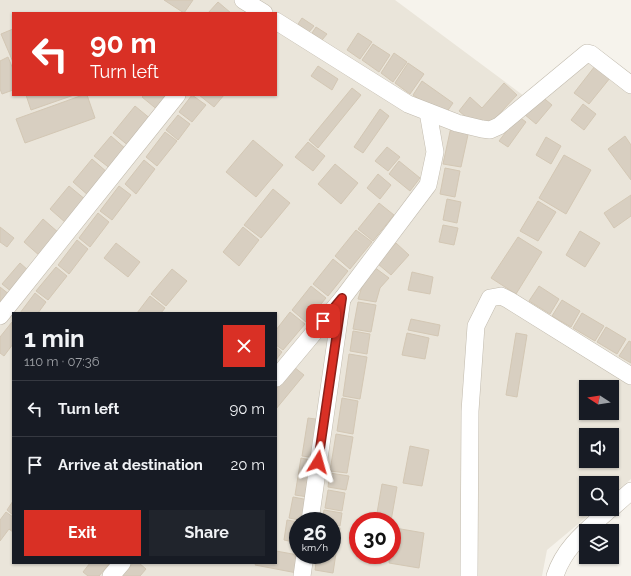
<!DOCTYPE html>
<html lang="en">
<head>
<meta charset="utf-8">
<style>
	:root { --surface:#171b24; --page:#20242c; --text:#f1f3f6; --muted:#9ea1a6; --line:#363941; --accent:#d93025 }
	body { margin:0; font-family:Raleway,sans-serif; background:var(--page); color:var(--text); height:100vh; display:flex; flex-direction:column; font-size:15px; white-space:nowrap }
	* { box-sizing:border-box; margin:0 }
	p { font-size:13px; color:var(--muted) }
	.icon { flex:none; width:22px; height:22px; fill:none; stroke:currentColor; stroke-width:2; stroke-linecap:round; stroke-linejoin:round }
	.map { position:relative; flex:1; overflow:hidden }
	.drawer { position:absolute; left:12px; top:312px; width:265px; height:252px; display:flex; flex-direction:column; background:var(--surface); border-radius:0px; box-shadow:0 1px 3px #0004 }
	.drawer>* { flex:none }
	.guide { position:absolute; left:12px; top:12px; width:265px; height:84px; border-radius:0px; box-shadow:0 1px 3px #0004; background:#d93025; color:#fff; overflow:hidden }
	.needle { width:26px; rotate:282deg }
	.buttons { position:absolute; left:579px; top:380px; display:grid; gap:8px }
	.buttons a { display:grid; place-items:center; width:40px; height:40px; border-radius:0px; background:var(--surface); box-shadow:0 1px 3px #0004; font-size:20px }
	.speed { position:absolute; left:289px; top:512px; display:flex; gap:8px; font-size:20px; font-weight:700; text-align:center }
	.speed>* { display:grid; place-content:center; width:52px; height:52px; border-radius:50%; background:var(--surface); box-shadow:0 1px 3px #0004; line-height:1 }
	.speed small { font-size:10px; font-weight:400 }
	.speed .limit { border:6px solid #d22; background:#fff; color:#111 }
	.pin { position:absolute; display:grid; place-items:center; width:34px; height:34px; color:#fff; margin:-17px; border-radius:8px; box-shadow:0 2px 6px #0006 }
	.me { position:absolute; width:44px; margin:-22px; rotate:8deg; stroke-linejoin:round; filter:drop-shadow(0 0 3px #0008) }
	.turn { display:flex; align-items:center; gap:14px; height:84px; padding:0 12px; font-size:18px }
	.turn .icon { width:52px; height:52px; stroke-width:2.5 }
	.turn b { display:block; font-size:28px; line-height:34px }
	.round { display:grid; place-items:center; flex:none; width:42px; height:42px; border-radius:0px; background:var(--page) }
	.summary { display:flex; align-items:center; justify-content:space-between; height:68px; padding:0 12px }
	h1 { font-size:24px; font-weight:700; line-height:30px }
	.cta { display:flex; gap:8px; margin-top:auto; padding:8px 12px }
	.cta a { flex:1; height:46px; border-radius:0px; background:var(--accent); color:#fff; font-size:16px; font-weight:700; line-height:46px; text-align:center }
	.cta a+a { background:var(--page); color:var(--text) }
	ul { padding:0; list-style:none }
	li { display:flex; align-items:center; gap:12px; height:56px; padding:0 12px; border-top:1px solid var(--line) }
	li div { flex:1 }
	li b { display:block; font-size:15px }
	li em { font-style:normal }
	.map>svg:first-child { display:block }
</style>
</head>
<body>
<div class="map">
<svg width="631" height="576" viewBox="0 0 631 576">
	<rect width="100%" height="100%" fill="#f6f3ec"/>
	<path fill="#eae5da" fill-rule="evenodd" d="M0,0H395L524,96L588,48L631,86V479L612,495V483H586V509H596L547,550L542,576H0ZM13,13H276V95H13ZM13,313H276V563H13ZM586,387H612V413H586ZM586,435H612V461H586ZM298,521H332V555H298ZM358,521H392V555H358Z"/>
	<g fill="#d8cfc1" stroke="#d3c7b4">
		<path d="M164,0H193L184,13Z"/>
		<path d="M218,2L231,13H208Z"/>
		<path d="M302,18L314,26L309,32L298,24Z"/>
		<path d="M316,27L327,34L322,40L312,33Z"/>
		<path d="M13,29V62L1,34Z"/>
		<path d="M358,33L372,42L360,59L347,50Z"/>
		<path d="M373,44L390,55L379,72L362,60Z"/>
		<path d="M394,53L407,62L393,82L381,73Z"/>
		<path d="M8,57L13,69V90L2,94L0,89V61Z"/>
		<path d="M408,63L424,74L410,94L395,83Z"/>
		<path d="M318,66L338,79L332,90L311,76Z"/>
		<path d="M595,66L610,78L589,104L574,93Z"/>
		<path d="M422,81L453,103L444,116L413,95Z"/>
		<path d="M504,83L517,95L488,126L473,123L459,111L470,97L482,108Z"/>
		<path d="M352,88L361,95L318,148L309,140Z"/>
		<path d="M26,95H74L31,110Z"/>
		<path d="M83,95H87L95,118L25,143L16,119Z"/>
		<path d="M144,95H172L159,111L142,97Z"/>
		<path d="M192,95L206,105L192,122L179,112Z"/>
		<path d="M199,95H224L214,107Z"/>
		<path d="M540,95L552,105L536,124L524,114Z"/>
		<path d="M583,104L596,114L584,130L571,120Z"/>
		<path d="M135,106L152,120L130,147L113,133Z"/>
		<path d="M380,109L389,116L363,153L354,147Z"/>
		<path d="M178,115L190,124L178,140L166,130Z"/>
		<path d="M518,116L526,122L508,147L499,141Z"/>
		<path d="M451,127L469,130L461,167L443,164Z"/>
		<path d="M165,132L177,141L157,166L146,157Z"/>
		<path d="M111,136L127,150L111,169L94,156Z"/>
		<path d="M625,136L631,145V180L608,149Z"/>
		<path d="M546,137L561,146L551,164L536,155Z"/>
		<path d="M253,140L283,165L256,197L226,172Z"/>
		<path d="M308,142L325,156L313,171L295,157Z"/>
		<path d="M387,147L400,157L388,171L375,161Z"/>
		<path d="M564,155L591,170L566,214L539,198Z"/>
		<path d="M92,159L108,173L89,196L73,182Z"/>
		<path d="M144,160L155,169L136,194L125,184Z"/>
		<path d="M399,161L420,178L410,191L389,174Z"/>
		<path d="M335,164L358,183L341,204L318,184Z"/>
		<path d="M445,168L460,171L455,197L440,194Z"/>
		<path d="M378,174L391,185L380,199L367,188Z"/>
		<path d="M69,186L86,200L66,223L50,209Z"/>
		<path d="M119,186L131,195L112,220L100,211Z"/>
		<path d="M273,189L290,203L261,238L244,225Z"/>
		<path d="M631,195V216L614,228L604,213Z"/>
		<path d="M447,199L461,202L457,223L443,220Z"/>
		<path d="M538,201L556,212L538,241L520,231Z"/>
		<path d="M379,203L394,215L373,241L358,229Z"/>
		<path d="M98,213L109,222L90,247L79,238Z"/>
		<path d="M43,219L59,233L40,256L24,242Z"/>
		<path d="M443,225L458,228L454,245L439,242Z"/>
		<path d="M0,227L14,238L7,247L0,242Z"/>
		<path d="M243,227L259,240L239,266L223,252Z"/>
		<path d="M356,230L372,242L350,269L335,256Z"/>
		<path d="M580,231L600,243L585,267L566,255Z"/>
		<path d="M518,237L542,252L516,294L491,278Z"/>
		<path d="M77,240L88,249L69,274L58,265Z"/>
		<path d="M116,243L140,262L128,277L104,258Z"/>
		<path d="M396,243L409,255L391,275L378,264Z"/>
		<path d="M333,259L348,271L328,296L313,284Z"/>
		<path d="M20,263L29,271L12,292L2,284Z"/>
		<path d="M56,267L67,276L48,300L36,291Z"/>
		<path d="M374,267L389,278L380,288L376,302L358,299L364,280Z"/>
		<path d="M172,269L187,281L166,306L151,294Z"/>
		<path d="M412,272L433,277L430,294L408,290Z"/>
		<path d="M311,286L326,298L306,322L292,310Z"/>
		<path d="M539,286L559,299L550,314L529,301Z"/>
		<path d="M0,287L10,295L0,307Z"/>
		<path d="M35,293L46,302L38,313H20Z"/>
		<path d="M150,296L165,308L161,313H137Z"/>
		<path d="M562,300L580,311L571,327L552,316Z"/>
		<path d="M358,302L376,305L371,332L353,329Z"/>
		<path d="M290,312L305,324L283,350L276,345V330Z"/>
		<path d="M582,313L604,326L595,341L573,328Z"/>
		<path d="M411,319L440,325L438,336L408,330Z"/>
		<path d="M12,322L13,344L4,356L0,353V337Z"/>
		<path d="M606,327L626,339L617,354L597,342Z"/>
		<path d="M353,331L370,334L367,354L350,351Z"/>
		<path d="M407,333L429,338L425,359L402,355Z"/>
		<path d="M516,333L527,335L517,397L506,395Z"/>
		<path d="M629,341L631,342V363L619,356Z"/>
		<path d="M276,347L282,352L276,360Z"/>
		<path d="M349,354L367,357L360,399L343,396Z"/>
		<path d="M294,367L304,375L276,409V389Z"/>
		<path d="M342,398L358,401L353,434L337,431Z"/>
		<path d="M308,418L323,420L316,458L302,456Z"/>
		<path d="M336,434L353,437L347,473L330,471Z"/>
		<path d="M410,446L429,450L422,486L403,483Z"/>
		<path d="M301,458L315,461L308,497L295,495Z"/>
		<path d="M330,473L349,476L346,490L328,487Z"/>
		<path d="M382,484L397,487L391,521L376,519Z"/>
		<path d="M328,490L345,493L342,511L325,508Z"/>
		<path d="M293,497L309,500L305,521L289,518Z"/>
		<path d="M13,501V515L7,510Z"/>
		<path d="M324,510L342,513L340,526L332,524V521H322Z"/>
		<path d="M6,512L13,517V532L9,529L0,541V520Z"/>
		<path d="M287,520L298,522V543L284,540Z"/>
		<path d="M332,527L340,528L337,551L332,550Z"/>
		<path d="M395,528L424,533L419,568L389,563L390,555H392Z"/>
		<path d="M276,551L298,555L297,573L255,565L256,563H276Z"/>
		<path d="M332,553H336L333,573L315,570L317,555H332Z"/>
		<path d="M90,563H110L99,576H88L83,572Z"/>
		<path d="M133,563H139L146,569L140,576H122Z"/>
	</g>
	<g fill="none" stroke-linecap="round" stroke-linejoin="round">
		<defs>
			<g id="minor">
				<path d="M243,0L264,13"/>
				<path d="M276,21L408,104L457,123L482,129L490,130L499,126L587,53L591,54L631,85"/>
				<path d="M0,316L177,95"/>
				<path d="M276,378L342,299L428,185L435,152L428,112"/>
				<path d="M612,508L631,491"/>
				<path d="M310,521L342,299"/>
				<path d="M111,576L122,563"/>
				<path d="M302,576L305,555"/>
				<path d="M469,576L470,411L476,326L490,298L501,296L509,300L631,376"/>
				<path d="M555,576C564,547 588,529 610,509"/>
			</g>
		</defs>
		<use href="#minor" stroke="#c2bbae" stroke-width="18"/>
		<use href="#minor" stroke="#fff" stroke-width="17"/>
	</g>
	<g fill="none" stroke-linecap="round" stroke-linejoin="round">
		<defs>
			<path id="route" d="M318,462L342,298L323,321"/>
		</defs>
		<use href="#route" stroke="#8d1f18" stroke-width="10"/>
		<use href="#route" stroke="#d93025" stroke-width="7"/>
	</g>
</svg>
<div class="buttons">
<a><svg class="needle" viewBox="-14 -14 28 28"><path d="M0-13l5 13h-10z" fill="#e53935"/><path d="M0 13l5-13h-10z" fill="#9ea1a6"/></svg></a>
<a><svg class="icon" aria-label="sound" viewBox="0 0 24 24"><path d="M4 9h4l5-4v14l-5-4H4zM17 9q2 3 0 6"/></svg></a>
<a><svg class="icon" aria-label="search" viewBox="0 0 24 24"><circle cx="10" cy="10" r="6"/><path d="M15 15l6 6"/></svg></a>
<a><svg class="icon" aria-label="layers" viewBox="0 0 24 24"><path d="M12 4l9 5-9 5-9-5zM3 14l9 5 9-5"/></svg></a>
</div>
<div class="speed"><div>26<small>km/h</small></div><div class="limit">30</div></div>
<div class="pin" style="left:323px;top:321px;background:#d93025"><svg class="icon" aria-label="arrive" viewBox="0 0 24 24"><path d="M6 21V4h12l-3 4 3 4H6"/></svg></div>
<svg class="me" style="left:318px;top:462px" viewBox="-20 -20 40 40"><path d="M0-17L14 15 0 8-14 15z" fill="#d93025" stroke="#fff" stroke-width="4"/></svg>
<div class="guide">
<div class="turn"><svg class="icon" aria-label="left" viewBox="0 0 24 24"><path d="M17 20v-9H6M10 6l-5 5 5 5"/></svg><div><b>90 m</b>Turn left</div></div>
</div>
<section class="drawer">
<div class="summary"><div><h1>1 min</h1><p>110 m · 07:36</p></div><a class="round" style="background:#d93025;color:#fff"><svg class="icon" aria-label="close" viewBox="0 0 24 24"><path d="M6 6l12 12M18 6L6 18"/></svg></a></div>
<ul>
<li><svg class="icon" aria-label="left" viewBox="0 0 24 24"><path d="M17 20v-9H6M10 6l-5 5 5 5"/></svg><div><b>Turn left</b></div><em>90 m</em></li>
<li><svg class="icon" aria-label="arrive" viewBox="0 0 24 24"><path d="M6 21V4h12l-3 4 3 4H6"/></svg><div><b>Arrive at destination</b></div><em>20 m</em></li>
</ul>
<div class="cta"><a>Exit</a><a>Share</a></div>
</section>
</div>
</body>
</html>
